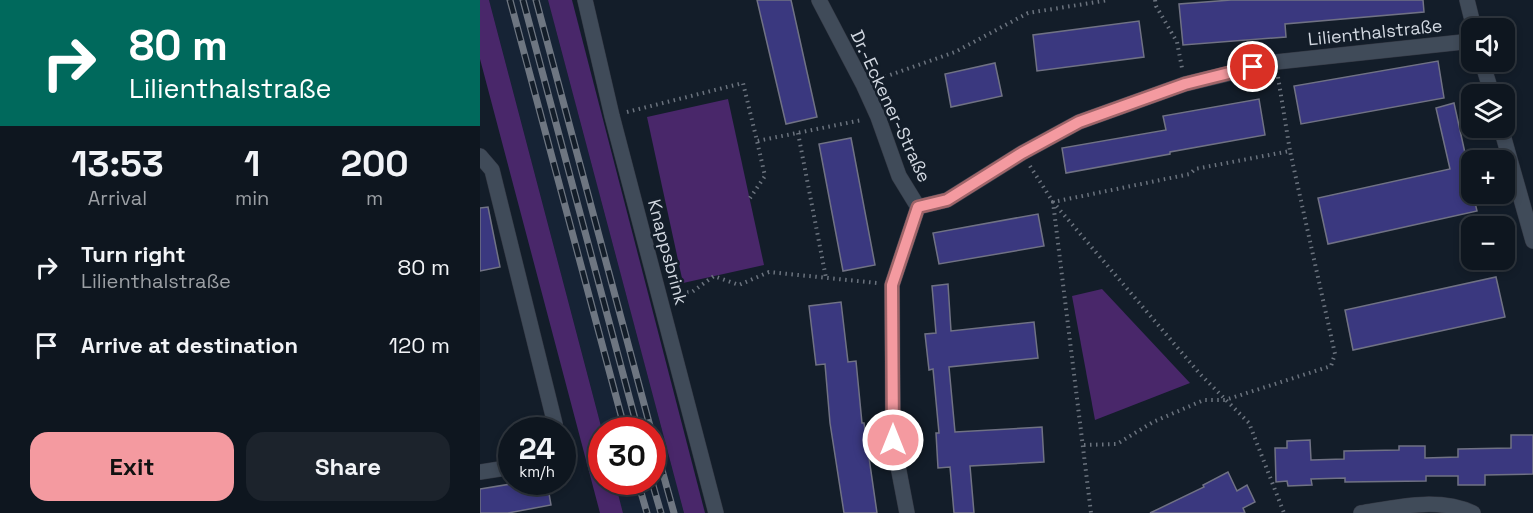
<!DOCTYPE html>
<html lang="en">
<head>
<meta charset="utf-8">
<style>
	:root { --surface:#0e161f; --page:#1c232c; --text:#f1f3f6; --muted:#9b9fa4; --line:#2e353d; --accent:#f49aa0 }
	body { margin:0; font-family:"Space Grotesk",sans-serif; background:var(--page); color:var(--text); height:100vh; display:flex; flex-direction:column; font-size:22px; white-space:nowrap }
	* { box-sizing:border-box; margin:0 }
	p { font-size:20px; color:var(--muted) }
	.icon { flex:none; width:33px; height:33px; fill:none; stroke:currentColor; stroke-width:2; stroke-linecap:round; stroke-linejoin:round }
	.map { position:relative; flex:1; overflow:hidden }
	.side { display:flex; flex-direction:column; background:var(--surface); width:480px }
	.side>* { flex:none }
	.top-card { background:#00695c; color:#fff; overflow:hidden }
	.controls { position:absolute; left:981px; top:18px; display:grid; gap:12px }
	.controls a { display:grid; place-items:center; width:54px; height:54px; border-radius:12px; background:var(--surface); box-shadow:0 3px 9px #0003,0 0 0 2px var(--line); font-size:30px }
	.speed { position:absolute; left:18px; top:417px; display:flex; gap:12px; font-size:30px; font-weight:700; text-align:center }
	.speed>* { display:grid; place-content:center; width:78px; height:78px; border-radius:50%; background:var(--surface); box-shadow:0 3px 9px #0003,0 0 0 2px var(--line); line-height:1 }
	.speed small { font-size:15px; font-weight:400 }
	.speed .limit { border:9px solid #d22; background:#fff; color:#111 }
	.pin { position:absolute; display:grid; place-items:center; width:51px; height:51px; color:#fff; margin:-26px; border:3px solid #fff; border-radius:50%; box-shadow:0 2px 6px #0007 }
	.me { position:absolute; width:66px; margin:-33px; rotate:0deg; stroke-linejoin:round; filter:drop-shadow(0 0 4px #0008) }
	.turn { display:flex; align-items:center; gap:21px; height:126px; padding:0 30px; font-size:27px }
	.turn .icon { width:78px; height:78px; stroke-width:2.5 }
	.turn b { display:block; font-size:42px; line-height:51px }
	.eta { display:flex; justify-content:space-evenly; align-items:center; height:102px; text-align:center }
	.eta b { font-size:36px; font-weight:600; line-height:42px }
	.cta { display:flex; gap:12px; margin-top:auto; padding:12px 30px }
	.cta a { flex:1; height:69px; border-radius:18px; background:var(--accent); color:#111; font-size:24px; font-weight:600; line-height:69px; text-align:center }
	.cta a+a { background:var(--page); color:var(--text) }
	ul { padding:0; list-style:none }
	li { display:flex; align-items:center; gap:18px; height:78px; padding:0 30px }
	li div { flex:1 }
	li b { display:block; font-size:22px }
	li em { font-style:normal }
	main { display:flex; flex:1; min-height:0 }
	.map>svg:first-child { display:block }
</style>
</head>
<body>
<main>
<section class="side">
<div class="top-card">
<div class="turn"><svg class="icon" aria-label="right" viewBox="0 0 24 24"><path d="M7 20v-9h11M14 6l5 5-5 5"/></svg><div><b>80 m</b>Lilienthalstraße</div></div>
</div>
<div class="eta">
<div><b>13:53</b><p>Arrival</p></div>
<div><b>1</b><p>min</p></div>
<div><b>200</b><p>m</p></div>
</div>
<ul>
<li><svg class="icon" aria-label="right" viewBox="0 0 24 24"><path d="M7 20v-9h11M14 6l5 5-5 5"/></svg><div><b>Turn right</b><p>Lilienthalstraße</p></div><em>80 m</em></li>
<li><svg class="icon" aria-label="arrive" viewBox="0 0 24 24"><path d="M6 21V4h12l-3 4 3 4H6"/></svg><div><b>Arrive at destination</b></div><em>120 m</em></li>
</ul>
<div class="cta"><a>Exit</a><a>Share</a></div>
</section>
<div class="map">
<svg width="1053" height="513" viewBox="0 0 1053 513">
	<rect width="100%" height="100%" fill="#131d29"/>
	<path fill="#162335" d="M9,0H68L204,513H143L135,482H172V430H122Z"/>
	<g fill="#49276a">
		<path d="M0,0H9L122,430V482H135L143,513H120L0,59Z"/>
		<path d="M68,0H92L225,513H204Z"/>
		<path d="M248,99L284,265L203,283L167,117Z"/>
		<path d="M622,289L710,383L615,420L592,296Z"/>
	</g>
	<g fill="#3a387f" stroke="#707284" stroke-width="1.5">
		<path d="M277,0H311L337,117L306,124Z"/>
		<path d="M751,0H943L944,12L805,24L806,37L703,45L699,4Z"/>
		<path d="M659,21L664,57L557,71L553,35Z"/>
		<path d="M958,61L964,98L821,124L814,86Z"/>
		<path d="M515,63L522,96L471,107L465,74Z"/>
		<path d="M779,99L785,135L690,152V154L586,173L582,148L686,130L683,116Z"/>
		<path d="M974,103L985,153L992,194H993L997,211L848,244L838,198L970,169L956,108Z"/>
		<path d="M371,138L395,265L363,271L339,144Z"/>
		<path d="M8,207L20,267L0,271V208Z"/>
		<path d="M558,214L564,246L459,264L453,233Z"/>
		<path d="M1016,277L1025,317L873,350L865,310Z"/>
		<path d="M468,284L471,331L554,322L558,358L469,367L475,432L562,427L564,462L490,466L494,513H474L470,467L458,468L456,433H459L453,369L449,370L445,334L456,333L452,286Z"/>
		<path d="M361,302L368,362L376,361L382,423H384L397,513H364L350,423L345,364L336,365L329,306Z"/>
		<path d="M1031,435H1053V474L1005,475V485H978V476H946V481L865,482V478L831,479L832,485L808,486L807,481L796,482L795,448H807V441L830,440L831,460L864,459V451L919,450V446H945V458L978,457V449L1031,448Z"/>
		<path d="M748,472L757,491L767,485L775,502L763,508L765,513H670L724,487L723,485Z"/>
		<path d="M43,482H67L71,505L28,513H0V489Z"/>
	</g>
	<g fill="none" stroke-linecap="round" stroke-linejoin="round">
		<defs>
			<g id="minor">
				<path d="M105,0L132,116L236,513"/>
				<path d="M339,0L383,84L398,117L419,176L438,207L412,285L413,440L427,513"/>
				<path d="M987,0L994,28"/>
				<path d="M1002,62L1012,94"/>
				<path d="M1021,128L1053,241"/>
				<path d="M0,156L12,170L75,424L71,430"/>
				<path d="M438,207L467,200L542,153L599,122L705,84L796,62L992,41"/>
				<path d="M0,472L32,467"/>
				<path d="M881,513C918,507 958,497 993,513"/>
			</g>
		</defs>
		<use href="#minor" stroke="#343944" stroke-width="16"/>
		<g stroke="#6b737e" stroke-width="4" stroke-dasharray="1.5 4.5" stroke-linecap="butt">
			<path d="M675,0L676,6L697,42L702,68"/>
			<path d="M798,77L810,151L715,169L710,174L573,202L720,374L769,423L804,513"/>
			<path d="M399,79L475,52L548,13L629,0"/>
			<path d="M147,112L263,83L277,141L382,120"/>
			<path d="M318,133L346,278"/>
			<path d="M550,166L573,202L611,513"/>
			<path d="M270,198L285,176L277,141"/>
			<path d="M195,293L212,292L234,276L259,285L289,272L397,283"/>
			<path d="M604,445L637,444L673,422L724,400H745L851,366L855,354L810,151"/>
		</g>
		<use href="#minor" stroke="#404b59" stroke-width="15"/>
		<defs>
			<g id="rail">
				<path d="M30,0L145,430"/>
				<path d="M43,0L158,430"/>
				<path d="M56,0L171,430"/>
				<path d="M172,434L194,513"/>
				<path d="M158,482L167,513"/>
				<path d="M172,482L181,513"/>
			</g>
		</defs>
		<use href="#rail" stroke="#6e7681" stroke-width="7"/>
		<use href="#rail" stroke="#131d29" stroke-width="4.5" stroke-dasharray="14" stroke-linecap="butt"/>
	</g>
	<g fill="none" stroke-linecap="round" stroke-linejoin="round">
		<defs>
			<path id="route" d="M413,440L412,285L438,207L467,200L542,153L599,122L705,84L773,67"/>
		</defs>
		<use href="#route" stroke="#9f6468" stroke-width="15"/>
		<use href="#route" stroke="#f49aa0" stroke-width="10"/>
	</g>
	<g text-anchor="middle" dominant-baseline="central" stroke-width="5" stroke-linejoin="round" paint-order="stroke">
		<g font-size="18" fill="#d2d8e1" stroke="#131d29">
			<text transform="translate(895 32) rotate(-6)">Lilienthalstraße</text>
			<text transform="translate(411 106) rotate(65)">Dr.-Eckener-Straße</text>
			<text transform="translate(188 252) rotate(75)">Knappsbrink</text>
		</g>
	</g>
</svg>
<div class="controls">
<a><svg class="icon" aria-label="sound" viewBox="0 0 24 24"><path d="M4 9h4l5-4v14l-5-4H4zM17 9q2 3 0 6"/></svg></a>
<a><svg class="icon" aria-label="layers" viewBox="0 0 24 24"><path d="M12 4l9 5-9 5-9-5zM3 14l9 5 9-5"/></svg></a>
<a>+</a>
<a>−</a>
</div>
<div class="speed"><div>24<small>km/h</small></div><div class="limit">30</div></div>
<div class="pin" style="left:773px;top:67px;background:#d93025"><svg class="icon" aria-label="arrive" viewBox="0 0 24 24"><path d="M6 21V4h12l-3 4 3 4H6"/></svg></div>
<svg class="me" style="left:413px;top:440px" viewBox="-20 -20 40 40"><circle r="17" fill="#f49aa0" stroke="#fff" stroke-width="3"/><path d="M0-11L8 9 0 5-8 9z" fill="#fff"/></svg>
</div>
</main>
</body>
</html>
